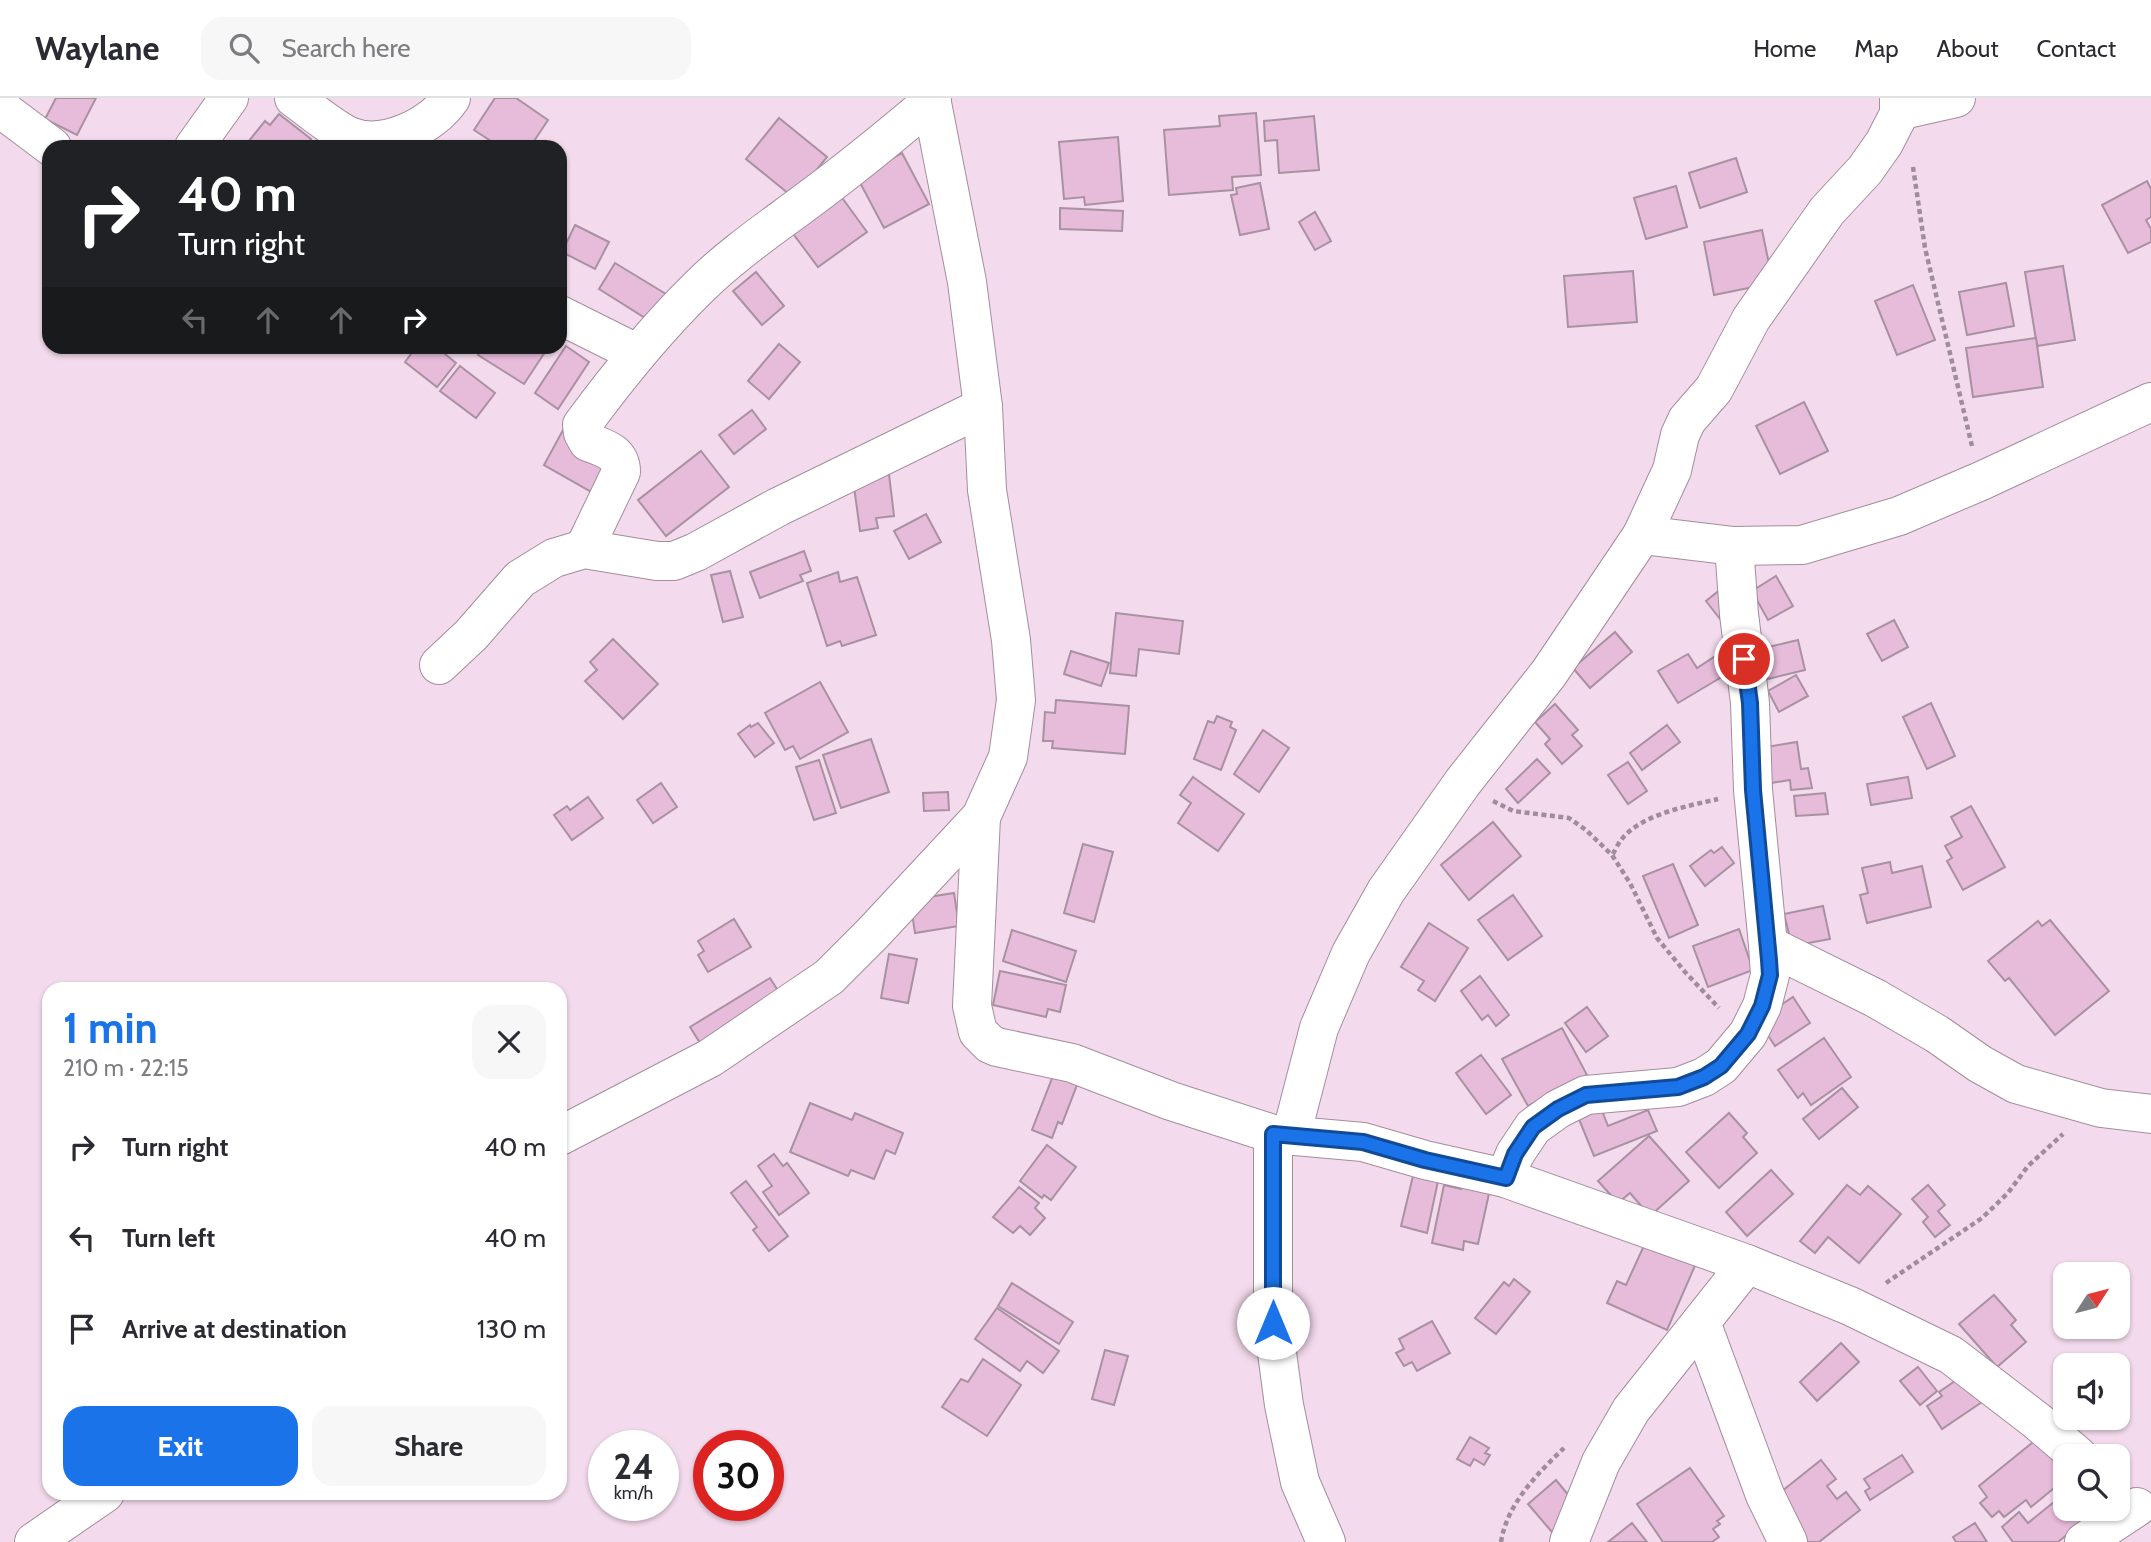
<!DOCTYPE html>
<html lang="en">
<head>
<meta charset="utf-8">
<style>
	:root { --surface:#fff; --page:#f7f7f7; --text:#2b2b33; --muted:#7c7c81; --line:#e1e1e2; --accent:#1a73e8 }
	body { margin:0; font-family:Cabin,sans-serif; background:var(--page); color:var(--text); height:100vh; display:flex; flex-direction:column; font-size:26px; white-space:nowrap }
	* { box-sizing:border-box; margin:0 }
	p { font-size:23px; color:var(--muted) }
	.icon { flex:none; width:38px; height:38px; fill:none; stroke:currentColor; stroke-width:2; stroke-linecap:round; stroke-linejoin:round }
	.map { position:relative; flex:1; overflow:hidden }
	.sheet { position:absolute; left:42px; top:884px; width:525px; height:518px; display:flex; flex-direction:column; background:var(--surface); border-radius:21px; box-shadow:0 2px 5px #0004 }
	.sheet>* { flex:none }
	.guide { position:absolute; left:42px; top:42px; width:525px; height:214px; border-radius:21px; box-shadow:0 2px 5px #0004; background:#202124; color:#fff; overflow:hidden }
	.needle { width:46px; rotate:54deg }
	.buttons { position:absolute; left:2053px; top:1164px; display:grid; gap:14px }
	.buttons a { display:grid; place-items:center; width:77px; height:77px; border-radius:14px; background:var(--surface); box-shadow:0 2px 5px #0004; font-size:35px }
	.speed { position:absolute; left:588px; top:1332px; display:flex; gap:14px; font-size:35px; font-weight:700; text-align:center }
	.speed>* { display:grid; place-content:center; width:91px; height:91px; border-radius:50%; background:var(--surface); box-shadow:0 2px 5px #0004; line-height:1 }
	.speed small { font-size:18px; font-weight:400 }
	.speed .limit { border:10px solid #d22; background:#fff; color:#111 }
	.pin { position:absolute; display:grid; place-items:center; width:60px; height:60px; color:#fff; margin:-30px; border:4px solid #fff; border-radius:50%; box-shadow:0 2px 7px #0007 }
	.me { position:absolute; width:77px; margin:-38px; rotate:0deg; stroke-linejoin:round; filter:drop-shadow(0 0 5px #0008) }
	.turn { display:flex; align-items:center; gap:24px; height:147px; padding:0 21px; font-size:32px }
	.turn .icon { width:91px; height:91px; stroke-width:2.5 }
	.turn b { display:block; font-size:49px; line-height:60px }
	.lanes { display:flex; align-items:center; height:66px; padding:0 21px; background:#0003; justify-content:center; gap:35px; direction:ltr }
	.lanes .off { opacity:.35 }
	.round { display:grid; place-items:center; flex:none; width:74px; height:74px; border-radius:21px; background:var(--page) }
	.headline { display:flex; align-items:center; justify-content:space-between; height:119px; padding:0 21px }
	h1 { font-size:42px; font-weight:700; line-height:52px; color:var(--accent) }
	.primary-button { display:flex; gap:14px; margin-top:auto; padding:14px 21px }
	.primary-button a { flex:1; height:80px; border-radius:21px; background:var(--accent); color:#fff; font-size:28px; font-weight:700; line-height:80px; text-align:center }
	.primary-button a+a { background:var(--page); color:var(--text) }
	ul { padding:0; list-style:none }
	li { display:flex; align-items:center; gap:21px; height:91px; padding:0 21px }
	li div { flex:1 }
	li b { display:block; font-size:26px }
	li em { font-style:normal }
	header { display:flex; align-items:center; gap:42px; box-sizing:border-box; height:98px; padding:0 35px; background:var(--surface); border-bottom:2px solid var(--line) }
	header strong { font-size:33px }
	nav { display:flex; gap:38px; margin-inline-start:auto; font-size:24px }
	.search { width:490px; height:63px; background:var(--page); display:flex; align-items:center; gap:18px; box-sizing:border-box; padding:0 24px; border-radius:21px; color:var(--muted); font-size:26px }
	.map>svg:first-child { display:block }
</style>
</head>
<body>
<header>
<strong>Waylane</strong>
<div class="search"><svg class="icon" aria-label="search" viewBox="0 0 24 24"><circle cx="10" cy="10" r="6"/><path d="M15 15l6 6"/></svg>Search here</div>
<nav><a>Home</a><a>Map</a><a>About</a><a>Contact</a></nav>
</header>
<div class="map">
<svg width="2151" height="1444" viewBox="0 0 2151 1444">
	<rect width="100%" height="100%" fill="#f3daec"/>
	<g fill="#e7bcdb" stroke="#a891a1" stroke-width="2">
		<path d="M56,0H96L77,37L45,21Z"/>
		<path d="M495,0H516L548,22L530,49H500L474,32Z"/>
		<path d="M1256,15L1261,77L1232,79L1233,92L1169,97L1164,32L1220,28L1219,18Z"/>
		<path d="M279,16L311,41L305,49H244L265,23L270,27Z"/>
		<path d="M1314,18L1319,72L1279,75L1277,42L1265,43L1264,23Z"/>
		<path d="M779,20L827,59L794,100L746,61Z"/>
		<path d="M1118,39L1123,103L1085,107L1084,99L1064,101L1059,44Z"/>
		<path d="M902,55L929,106L884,130L857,79Z"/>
		<path d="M1736,60L1747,94L1700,110L1689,75Z"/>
		<path d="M2147,83L2151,91V119L2146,122L2151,131V144L2128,155L2102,107Z"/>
		<path d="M1260,85L1269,131L1240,137L1231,97L1237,96L1236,90Z"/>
		<path d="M1676,88L1687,129L1646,141L1634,100Z"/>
		<path d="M840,97L867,134L818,169L791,133Z"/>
		<path d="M1060,110L1123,113L1122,133L1060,131Z"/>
		<path d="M1315,114L1331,143L1315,152L1299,124Z"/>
		<path d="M575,127L609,144L595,171L562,154Z"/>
		<path d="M1762,132L1773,185L1714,197L1704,144Z"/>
		<path d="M615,165L666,196L650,223L599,191Z"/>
		<path d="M2063,168L2075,242L2037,248L2025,174Z"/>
		<path d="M1633,173L1637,224L1568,229L1564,178Z"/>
		<path d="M756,174L784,208L762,227L733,193Z"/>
		<path d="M2006,185L2014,228L1967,237L1959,194Z"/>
		<path d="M1913,187L1935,242L1897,257L1875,203Z"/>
		<path d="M2036,240L2043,289L1973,299L1966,250Z"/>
		<path d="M779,246L800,264L769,301L748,283Z"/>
		<path d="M417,248H435L456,265L437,289L405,264Z"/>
		<path d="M484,248H549L524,286L478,257Z"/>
		<path d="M566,248L589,264L558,311L535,295Z"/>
		<path d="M460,268L495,295L476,320L440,293Z"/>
		<path d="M1804,304L1828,353L1780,376L1756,328Z"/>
		<path d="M752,312L766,331L734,356L719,337Z"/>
		<path d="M563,332L614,360L595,396L544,367Z"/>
		<path d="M701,353L729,389L666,438L638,402Z"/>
		<path d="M889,376L894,418L876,420L878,430L860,433L853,381Z"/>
		<path d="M926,416L941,444L909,461L894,433Z"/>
		<path d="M804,453L811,473L800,477L803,483L760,500L750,474Z"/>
		<path d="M730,473L743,519L723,524L711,477Z"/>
		<path d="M838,474L840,484L857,479L876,537L842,548L840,543L827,548L807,485Z"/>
		<path d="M1776,478L1793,508L1768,522L1752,493Z"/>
		<path d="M1721,491L1720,521L1706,503Z"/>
		<path d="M1116,515L1183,523L1179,556L1139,551L1136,578L1110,575Z"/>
		<path d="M1894,522L1908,549L1882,563L1867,536Z"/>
		<path d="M1615,534L1632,554L1590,590L1573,570Z"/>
		<path d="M613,541L658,586L623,621L585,583L597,572L590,564Z"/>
		<path d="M1798,542L1805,572L1768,581L1760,551Z"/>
		<path d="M1071,553L1109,565L1101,588L1064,576Z"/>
		<path d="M1688,556L1697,570L1714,559L1725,577L1678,605L1658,573Z"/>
		<path d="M1796,577L1808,598L1779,614L1768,593Z"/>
		<path d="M820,584L848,634L800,661L793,648L785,652L765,615Z"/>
		<path d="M1056,602L1129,608L1125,656L1052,650L1053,643H1043L1045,614L1055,615Z"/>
		<path d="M1931,605L1955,658L1927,671L1903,619Z"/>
		<path d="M1555,606L1578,632L1572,637L1582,648L1562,666L1545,646L1550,641L1535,624Z"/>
		<path d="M1217,618L1232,624L1230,629L1236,632L1221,672L1194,661L1208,623L1214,625Z"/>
		<path d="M758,625L774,645L755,659L738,636L750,627L751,629Z"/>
		<path d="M1667,627L1680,644L1642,672L1630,655Z"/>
		<path d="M1263,632L1289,650L1259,694L1234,676Z"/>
		<path d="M871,641L889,694L841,710L823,657Z"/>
		<path d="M1797,644L1801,671L1808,670L1812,690L1791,692L1790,682L1771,685L1766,649Z"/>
		<path d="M1537,661L1550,675L1518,705L1506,691Z"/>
		<path d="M819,662L836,715L814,722L796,669Z"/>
		<path d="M1628,664L1647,693L1628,706L1608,677Z"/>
		<path d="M1193,679L1244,716L1218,753L1178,725L1191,705L1180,697Z"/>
		<path d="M1908,679L1912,700L1871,707L1867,686Z"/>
		<path d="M661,685L677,709L653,725L637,702Z"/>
		<path d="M948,694L949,712L924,713L923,695Z"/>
		<path d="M1825,695L1828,716L1796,718L1794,698Z"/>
		<path d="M588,699L603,720L572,742L554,717L567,708L570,712Z"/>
		<path d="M1971,708L2005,769L1963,792L1947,763L1952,760L1945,748L1962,739L1951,719Z"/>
		<path d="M1493,724L1521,758L1469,802L1441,767Z"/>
		<path d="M1083,746L1113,754L1094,824L1064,815Z"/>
		<path d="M1722,749L1734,765L1705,788L1690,768L1711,752L1714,755Z"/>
		<path d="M1890,764L1892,775L1922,768L1931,809L1867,825L1860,797L1868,795L1862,770Z"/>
		<path d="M1673,766L1698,827L1669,840L1643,778Z"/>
		<path d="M954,795L959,828L915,835L910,802Z"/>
		<path d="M1513,797L1542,838L1508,862L1478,822Z"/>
		<path d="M1823,808L1830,841L1792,848L1784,816Z"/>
		<path d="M734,821L751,849L708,874L698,857L704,853L698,843Z"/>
		<path d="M2050,822L2109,893L2055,937L2009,880L2005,883L1988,863L2038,823L2042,828Z"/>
		<path d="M1429,825L1468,850L1435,903L1418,892L1424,883L1401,869Z"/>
		<path d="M1739,831L1753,872L1708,889L1693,848Z"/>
		<path d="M1012,832L1076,853L1066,884L1003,863Z"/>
		<path d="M889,856L917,861L908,905L881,900Z"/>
		<path d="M1000,873L1066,887L1060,914L1048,911L1046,919L993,907Z"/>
		<path d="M1480,878L1509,917L1496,928L1488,917L1482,922L1461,893Z"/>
		<path d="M770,880L785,904L705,953L690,929Z"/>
		<path d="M1793,899L1810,925L1775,948L1758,922Z"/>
		<path d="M1587,909L1608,938L1586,954L1565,925Z"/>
		<path d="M1562,930L1587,977L1528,1008L1502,961Z"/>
		<path d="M1824,940L1851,979L1811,1007L1803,995L1798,1000L1778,972Z"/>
		<path d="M1481,957L1511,997L1486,1016L1456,975Z"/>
		<path d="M1056,970L1080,979L1062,1026L1058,1024L1052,1040L1032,1032Z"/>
		<path d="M1842,990L1858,1009L1819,1041L1803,1021Z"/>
		<path d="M1597,1000L1608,1028L1648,1012L1657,1033L1594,1058L1574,1009Z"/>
		<path d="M810,1005L852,1022L855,1015L903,1035L895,1056L886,1052L874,1081L851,1072L848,1078L790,1054Z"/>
		<path d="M1729,1015L1747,1035L1743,1039L1757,1055L1719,1090L1686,1054Z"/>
		<path d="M1649,1038L1689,1083L1650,1118L1630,1095L1618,1105L1598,1083Z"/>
		<path d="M1047,1047L1076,1069L1051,1102L1044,1097L1042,1100L1020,1083Z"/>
		<path d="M774,1056L783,1068L787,1065L809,1095L779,1117L763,1094L772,1088L758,1068Z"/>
		<path d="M1771,1072L1793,1096L1747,1138L1726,1114Z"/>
		<path d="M1413,1078L1438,1083L1427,1135L1401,1128Z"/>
		<path d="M746,1083L788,1138L769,1153L753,1132L757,1129L731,1095Z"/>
		<path d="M1462,1084L1490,1091L1478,1146L1464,1143L1463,1152L1432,1145L1444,1087L1461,1091Z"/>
		<path d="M1847,1087L1860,1097L1868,1088L1901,1116L1859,1165L1828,1139L1815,1155L1800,1143Z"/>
		<path d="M1928,1087L1945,1107L1938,1113L1950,1127L1935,1139L1923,1124L1928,1119L1912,1101Z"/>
		<path d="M1019,1089L1039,1105L1035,1110L1045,1120L1030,1137L1020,1128L1013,1135L993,1119Z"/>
		<path d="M1647,1141L1697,1163L1667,1232L1607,1205L1617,1183L1626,1187Z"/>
		<path d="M1514,1181L1530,1194L1496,1236L1475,1220L1504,1184L1509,1188Z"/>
		<path d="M1012,1185L1073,1224L1059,1246L998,1208Z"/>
		<path d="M1994,1197L2016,1222L2011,1227L2026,1244L1997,1269L1959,1226Z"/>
		<path d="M997,1210L1059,1253L1043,1275L1027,1263L1020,1273L975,1241Z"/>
		<path d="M1432,1223L1450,1255L1417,1273L1412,1264L1404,1268L1396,1255L1404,1251L1399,1241Z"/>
		<path d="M1841,1245L1859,1264L1817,1303L1800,1284Z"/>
		<path d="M1105,1252L1128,1258L1114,1307L1092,1301Z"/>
		<path d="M983,1261L1021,1287L987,1338L942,1309L961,1281L968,1284Z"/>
		<path d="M1918,1269L1937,1293L1920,1307L1900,1283Z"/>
		<path d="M1964,1277L1982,1304L1942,1331L1927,1308L1942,1298L1939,1294Z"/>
		<path d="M2043,1336L2062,1359L2055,1364L2065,1376V1381L2031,1409L2026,1402L2004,1419L1999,1413L1992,1419L1980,1405L1987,1399L1979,1388Z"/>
		<path d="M1470,1339L1489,1350L1485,1355L1490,1357L1484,1367L1474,1361L1470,1368L1457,1361Z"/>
		<path d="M1902,1357L1913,1374L1870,1402L1865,1393L1870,1390L1864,1381Z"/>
		<path d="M1821,1362L1836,1381L1827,1388L1837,1401L1846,1394L1860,1412L1819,1444H1803L1777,1397Z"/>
		<path d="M1690,1370L1724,1418L1717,1423L1720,1426L1713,1431L1719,1439L1712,1444H1663L1637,1406Z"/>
		<path d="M1556,1382L1579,1410L1552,1434L1528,1406Z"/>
		<path d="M2065,1395V1410H2099L2058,1444H2013L2002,1429L2019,1414L2028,1425Z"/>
		<path d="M1632,1425L1647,1444H1608Z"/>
		<path d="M1975,1425L1987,1444H1956L1953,1439Z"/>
	</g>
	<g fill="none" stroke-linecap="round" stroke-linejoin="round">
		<defs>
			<g id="minor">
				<path d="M294,0C311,12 330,29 349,38C382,52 432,29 451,0"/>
				<path d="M0,10L52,49"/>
				<path d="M1899,16L1907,11L1956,0"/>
				<path d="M194,49L229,0"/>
				<path d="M560,217L636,255"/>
				<path d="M1642,437L1734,448L1802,447L1899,418L1981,383L2151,304"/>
				<path d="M584,451L621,374C621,354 604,350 588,344L583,335L582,327C618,278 656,231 699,189C732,156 774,128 811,100C853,69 893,36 932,3"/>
				<path d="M439,567L471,537L520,481L554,460L584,451L657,463H674L696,454L778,409L983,309"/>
				<path d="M981,719L972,908L978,934L990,946L997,949L1072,965L1171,1003L1273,1036L1363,1044L1425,1062L1505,1080L1747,1166L1850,1208L1951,1257L2037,1323L2078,1358"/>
				<path d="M1768,847L1875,900L1937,936L1980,966L2016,986L2101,1010L2151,1016"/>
				<path d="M1273,1036V1225L1284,1307L1300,1384L1326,1444"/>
				<path d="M560,1038L710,960L829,879L873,835L981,719L1008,659L1016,602L1011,542L987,392L983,309L967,184L931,0"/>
				<path d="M1291,1038L1319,930L1351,855L1386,793L1463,684L1549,575L1642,437L1672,372L1680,337L1687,322L1714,291L1751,221L1827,113L1865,72L1884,45L1899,16V0"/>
				<path d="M1505,1080L1515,1056L1533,1029L1558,1011L1586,997L1678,989L1704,979L1721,968L1748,936L1762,908L1770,877L1768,847L1753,692L1750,605L1739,516L1734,448"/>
				<path d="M1701,1224L1765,1397L1788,1444"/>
				<path d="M34,1444L105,1395"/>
				<path d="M1569,1444L1601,1364L1631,1312L1747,1166"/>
				<path d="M2084,1444L2137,1409"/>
			</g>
		</defs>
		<use href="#minor" stroke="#a48d9d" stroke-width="40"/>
		<g stroke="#9f8d9b" stroke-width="4.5" stroke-dasharray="5 3.5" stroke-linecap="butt">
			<path d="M1913,69L1925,150L1972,348"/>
			<path d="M1493,703L1513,713L1569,720L1586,732L1612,757L1630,785L1657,840L1685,874L1719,910"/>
			<path d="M1613,756C1615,752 1618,746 1621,742C1641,716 1688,708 1718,701"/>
			<path d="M1886,1185L1982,1120L2008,1095L2028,1068L2063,1036"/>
			<path d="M1501,1444C1507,1406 1537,1376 1564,1350"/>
		</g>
		<use href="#minor" stroke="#fff" stroke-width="38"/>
	</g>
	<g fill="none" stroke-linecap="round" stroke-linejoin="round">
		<defs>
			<path id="route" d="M1273,1225V1036L1363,1044L1425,1062L1506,1080L1515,1056L1533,1029L1558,1011L1586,997L1678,989L1704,979L1721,968L1748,936L1762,908L1770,877L1769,862L1753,692L1750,605L1744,561"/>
		</defs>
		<use href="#route" stroke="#114b97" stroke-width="18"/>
		<use href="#route" stroke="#1a73e8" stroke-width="12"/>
	</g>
</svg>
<div class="buttons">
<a><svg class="needle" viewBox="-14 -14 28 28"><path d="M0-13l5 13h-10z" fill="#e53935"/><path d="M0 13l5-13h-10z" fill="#7c7c81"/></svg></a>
<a><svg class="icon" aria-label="sound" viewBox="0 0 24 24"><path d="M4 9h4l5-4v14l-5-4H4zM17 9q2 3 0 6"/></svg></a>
<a><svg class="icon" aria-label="search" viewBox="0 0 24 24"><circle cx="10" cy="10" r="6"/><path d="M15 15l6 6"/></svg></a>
</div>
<div class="speed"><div>24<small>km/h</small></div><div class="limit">30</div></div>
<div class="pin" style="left:1744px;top:561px;background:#d93025"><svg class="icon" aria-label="arrive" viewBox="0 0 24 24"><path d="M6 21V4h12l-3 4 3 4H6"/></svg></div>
<svg class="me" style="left:1273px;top:1225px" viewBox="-20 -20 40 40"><circle r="19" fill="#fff"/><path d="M0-13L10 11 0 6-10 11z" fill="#1a73e8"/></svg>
<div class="guide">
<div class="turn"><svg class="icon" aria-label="right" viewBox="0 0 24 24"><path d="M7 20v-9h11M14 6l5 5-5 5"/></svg><div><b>40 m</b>Turn right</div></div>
<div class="lanes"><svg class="icon off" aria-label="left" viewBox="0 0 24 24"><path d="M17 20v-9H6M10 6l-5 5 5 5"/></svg><svg class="icon off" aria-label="ahead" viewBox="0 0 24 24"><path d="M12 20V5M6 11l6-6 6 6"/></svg><svg class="icon off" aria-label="ahead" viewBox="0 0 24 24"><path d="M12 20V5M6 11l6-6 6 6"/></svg><svg class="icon" aria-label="right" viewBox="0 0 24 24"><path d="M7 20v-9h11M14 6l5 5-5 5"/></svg></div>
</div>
<section class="sheet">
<div class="headline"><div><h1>1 min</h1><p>210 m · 22:15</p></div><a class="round"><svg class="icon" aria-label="close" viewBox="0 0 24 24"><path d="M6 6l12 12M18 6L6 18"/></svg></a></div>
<ul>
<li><svg class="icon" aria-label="right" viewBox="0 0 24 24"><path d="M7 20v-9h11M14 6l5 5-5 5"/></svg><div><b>Turn right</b></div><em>40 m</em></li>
<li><svg class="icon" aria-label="left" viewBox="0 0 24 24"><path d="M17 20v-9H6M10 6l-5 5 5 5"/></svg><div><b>Turn left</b></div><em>40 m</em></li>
<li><svg class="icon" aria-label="arrive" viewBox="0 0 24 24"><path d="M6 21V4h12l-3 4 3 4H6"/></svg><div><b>Arrive at destination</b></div><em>130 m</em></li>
</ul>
<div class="primary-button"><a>Exit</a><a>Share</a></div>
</section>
</div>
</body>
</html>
